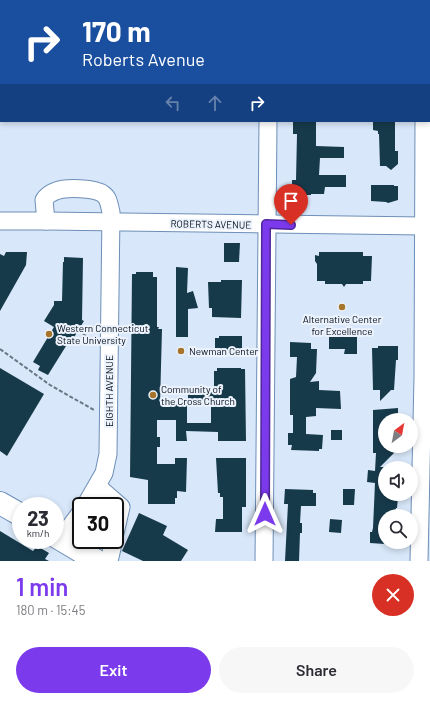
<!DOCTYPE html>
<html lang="en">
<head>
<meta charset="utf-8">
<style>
	:root { --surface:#fff; --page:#f7f7f7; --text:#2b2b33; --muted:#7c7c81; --accent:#7c3aed }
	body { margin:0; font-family:Barlow,sans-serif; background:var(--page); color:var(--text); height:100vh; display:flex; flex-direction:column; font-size:15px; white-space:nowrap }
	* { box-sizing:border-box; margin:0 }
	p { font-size:13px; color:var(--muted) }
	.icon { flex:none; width:22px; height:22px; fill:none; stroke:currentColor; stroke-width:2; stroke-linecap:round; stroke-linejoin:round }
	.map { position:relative; height:561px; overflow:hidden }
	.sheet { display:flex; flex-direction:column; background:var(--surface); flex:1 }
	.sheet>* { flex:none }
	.top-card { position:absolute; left:0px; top:0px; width:430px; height:122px; box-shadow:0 2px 6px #0003; background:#1a4fa0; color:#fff; overflow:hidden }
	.needle { width:26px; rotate:32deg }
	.buttons { position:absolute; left:378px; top:413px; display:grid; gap:8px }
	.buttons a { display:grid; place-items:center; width:40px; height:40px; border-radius:50%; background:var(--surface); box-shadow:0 2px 6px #0003; font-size:20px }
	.speed { position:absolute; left:12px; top:497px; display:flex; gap:8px; font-size:20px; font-weight:700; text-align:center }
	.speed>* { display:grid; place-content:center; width:52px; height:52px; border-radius:50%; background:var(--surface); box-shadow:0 2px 6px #0003; line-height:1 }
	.speed small { font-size:10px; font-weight:400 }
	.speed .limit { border:2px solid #111; border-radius:6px; background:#fff; color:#111 }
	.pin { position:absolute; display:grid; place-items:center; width:34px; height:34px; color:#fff; margin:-41px -17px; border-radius:50% 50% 50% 0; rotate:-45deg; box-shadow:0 0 4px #0007 }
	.pin .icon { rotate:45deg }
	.me { position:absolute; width:44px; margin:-22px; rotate:0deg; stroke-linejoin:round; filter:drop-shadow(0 0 3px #0008) }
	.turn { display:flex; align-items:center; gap:14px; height:84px; padding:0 16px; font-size:18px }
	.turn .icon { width:52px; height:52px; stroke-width:2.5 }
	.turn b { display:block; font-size:28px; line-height:34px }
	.lanes { display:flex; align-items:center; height:38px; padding:0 16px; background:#0003; justify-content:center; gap:20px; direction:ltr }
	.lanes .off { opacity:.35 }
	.round { display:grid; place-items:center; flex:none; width:42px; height:42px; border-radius:21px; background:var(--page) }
	.headline { display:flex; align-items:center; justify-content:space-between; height:68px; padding:0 16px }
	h1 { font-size:24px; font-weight:600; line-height:30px; color:var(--accent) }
	.primary-button { display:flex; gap:8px; margin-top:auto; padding:8px 16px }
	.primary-button a { flex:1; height:46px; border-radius:24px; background:var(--accent); color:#fff; font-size:16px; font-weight:600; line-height:46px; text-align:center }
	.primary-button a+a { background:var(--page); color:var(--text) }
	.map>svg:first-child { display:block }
</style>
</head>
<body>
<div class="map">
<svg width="430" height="561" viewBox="0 0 430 561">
	<rect width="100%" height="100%" fill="#d8e7f9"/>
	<g fill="#173a4b">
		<path d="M293,121H316V146L344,147V158H320L319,175H346V187H325L324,194H311V195H305V198H292V180H296L297,134H293Z"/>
		<path d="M373,121H395V151H398V164L391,170L386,166H380L379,134H378V131L373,130Z"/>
		<path d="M371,185H394V186H398V200L388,203L386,202L371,201Z"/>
		<path d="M224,243H240L239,262H224Z"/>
		<path d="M6,252H27L26,265L0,311V254L4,256Z"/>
		<path d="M319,252H363V256H372L371,281H363V284H346L344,287L342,284H325V281H317V264L315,261V255L319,256Z"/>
		<path d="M64,257L83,258L82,320L84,321L73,339L71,338L48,375L38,370L40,366L33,362L54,327L44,321L54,305V301H62L63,262H64Z"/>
		<path d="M176,267L188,268L187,293L193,291L198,308L188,309V337H176Z"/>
		<path d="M136,272H153V277H157V327H159L158,329H162L160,404H187V423H211V402H188V392H214V371H217V368H241V369H245L246,441H218V432L186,431L187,441H176V420H157V437H160V447H157V464H175V458H187L186,492L177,491V498H175V504H148V480L130,477L132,274H136Z"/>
		<path d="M221,280H242L241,318L212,317V308H209L208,282H221Z"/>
		<path d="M219,336H242V350H219V348H215V338H219Z"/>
		<path d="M329,337H357V354H344L345,349H329Z"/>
		<path d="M290,342L311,343V349H317L316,373L310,382L319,381V390L340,391L341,409L316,408V416L306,417V434L323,435L322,449H319V451L291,450L292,445H288V433H293V415H290V379L296,377L297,357H290Z"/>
		<path d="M378,346H398V360H396L394,390H391L380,401V390H373L372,348H378Z"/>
		<path d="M0,368L44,394L7,456L0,451Z"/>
		<path d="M398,408V420H385V446H401L380,467H385V496L398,497L397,508H396L395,513L391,514H385V544L370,543V532H372L373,528L375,483L367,482L368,470L375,471L376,453H373V410Z"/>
		<rect x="331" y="430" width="11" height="10"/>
		<path d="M216,458H246V507H242V532H215L216,519H223V497H220V493H218Z"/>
		<path d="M285,489L313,490V493H316V506H301L300,523H302V533H300L299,561H285L288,504H284Z"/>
		<path d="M343,489H355L354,505H343Z"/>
		<path d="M139,513L167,526L163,535L188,550L181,561H143L122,551Z"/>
		<path d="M330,519L342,520L341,533L329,532Z"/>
		<path d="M0,531L33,551L37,546L49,553L45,559L49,561H0Z"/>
	</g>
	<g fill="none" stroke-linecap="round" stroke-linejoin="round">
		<defs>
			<g id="minor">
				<path d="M424,0V1"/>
				<path d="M269,1V0"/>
				<path d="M429,81H430"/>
				<path d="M0,221H46L423,226"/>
				<path d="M46,221L44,200C47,195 50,193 56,191C66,187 95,188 103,194C109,198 109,205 111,212L108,454L104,473L85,506"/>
				<path d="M97,486L121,507L115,533"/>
				<path d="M61,539L81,512"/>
				<path d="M109,561L114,540"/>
				<path d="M264,561L268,121"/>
				<path d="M419,561L423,377L424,121"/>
			</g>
			<g id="major">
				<path d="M0,503L21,515"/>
				<path d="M55,536L97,561"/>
			</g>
		</defs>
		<use href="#minor" stroke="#6d8fb8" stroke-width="19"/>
		<use href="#major" stroke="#6d8fb8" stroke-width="24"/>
		<g stroke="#697585" stroke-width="2" stroke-dasharray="4 2" stroke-linecap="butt">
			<path d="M83,334L95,342"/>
			<path d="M0,349L50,385L94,410"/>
		</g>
		<use href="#minor" stroke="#fff" stroke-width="17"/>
		<use href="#major" stroke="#fff" stroke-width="22"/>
	</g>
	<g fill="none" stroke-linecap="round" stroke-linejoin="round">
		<defs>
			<path id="route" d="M265,514L266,224L291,225"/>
		</defs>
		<use href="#route" stroke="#51269a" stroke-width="10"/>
		<use href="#route" stroke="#7c3aed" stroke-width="7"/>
	</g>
	<g fill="#a6742a" stroke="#ecf3fc" stroke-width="1.5">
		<circle cx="342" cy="307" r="4"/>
		<circle cx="49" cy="334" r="4"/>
		<circle cx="181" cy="351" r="4"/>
		<circle cx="153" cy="395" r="4"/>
	</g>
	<g text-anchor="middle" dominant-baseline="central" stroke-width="4" stroke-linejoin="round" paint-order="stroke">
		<g font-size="10" fill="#020c1a" stroke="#ecf3fc">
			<text transform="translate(211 224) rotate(1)">ROBERTS AVENUE</text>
			<text transform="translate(109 391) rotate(-90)">EIGHTH AVENUE</text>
		</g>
		<g font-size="10" fill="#020c1a" stroke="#ecf3fc" text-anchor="start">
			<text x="342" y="319" text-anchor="middle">Alternative Center<tspan x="342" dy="12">for Excellence</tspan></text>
			<text x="57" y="328">Western Connecticut<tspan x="57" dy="12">State University</tspan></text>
			<text x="189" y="351">Newman Center</text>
			<text x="161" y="389">Community of<tspan x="161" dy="12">the Cross Church</tspan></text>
		</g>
	</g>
</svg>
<div class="buttons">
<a><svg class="needle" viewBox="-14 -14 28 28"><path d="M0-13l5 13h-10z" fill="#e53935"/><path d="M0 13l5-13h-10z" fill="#7c7c81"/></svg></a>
<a><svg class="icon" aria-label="sound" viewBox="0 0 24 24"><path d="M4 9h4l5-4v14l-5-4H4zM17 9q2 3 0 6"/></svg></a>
<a><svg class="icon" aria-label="search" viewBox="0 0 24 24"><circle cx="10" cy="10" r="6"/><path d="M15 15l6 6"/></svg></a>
</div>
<div class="speed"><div>23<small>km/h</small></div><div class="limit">30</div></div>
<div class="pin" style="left:291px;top:225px;background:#d93025"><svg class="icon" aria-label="arrive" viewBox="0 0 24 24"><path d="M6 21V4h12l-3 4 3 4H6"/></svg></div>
<svg class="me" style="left:265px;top:514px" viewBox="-20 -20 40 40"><path d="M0-17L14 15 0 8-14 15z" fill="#7c3aed" stroke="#fff" stroke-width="4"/></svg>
<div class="top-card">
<div class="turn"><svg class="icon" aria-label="right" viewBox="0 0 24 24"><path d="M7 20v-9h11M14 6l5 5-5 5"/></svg><div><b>170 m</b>Roberts Avenue</div></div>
<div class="lanes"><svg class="icon off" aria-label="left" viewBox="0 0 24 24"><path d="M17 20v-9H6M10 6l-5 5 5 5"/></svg><svg class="icon off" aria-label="ahead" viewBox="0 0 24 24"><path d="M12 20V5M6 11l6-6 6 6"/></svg><svg class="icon" aria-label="right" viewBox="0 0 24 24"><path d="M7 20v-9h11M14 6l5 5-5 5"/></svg></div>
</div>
</div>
<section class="sheet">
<div class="headline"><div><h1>1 min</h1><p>180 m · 15:45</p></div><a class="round" style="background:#d93025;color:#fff"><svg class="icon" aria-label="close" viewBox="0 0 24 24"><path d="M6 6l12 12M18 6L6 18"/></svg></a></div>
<div class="primary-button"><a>Exit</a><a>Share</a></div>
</section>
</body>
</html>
